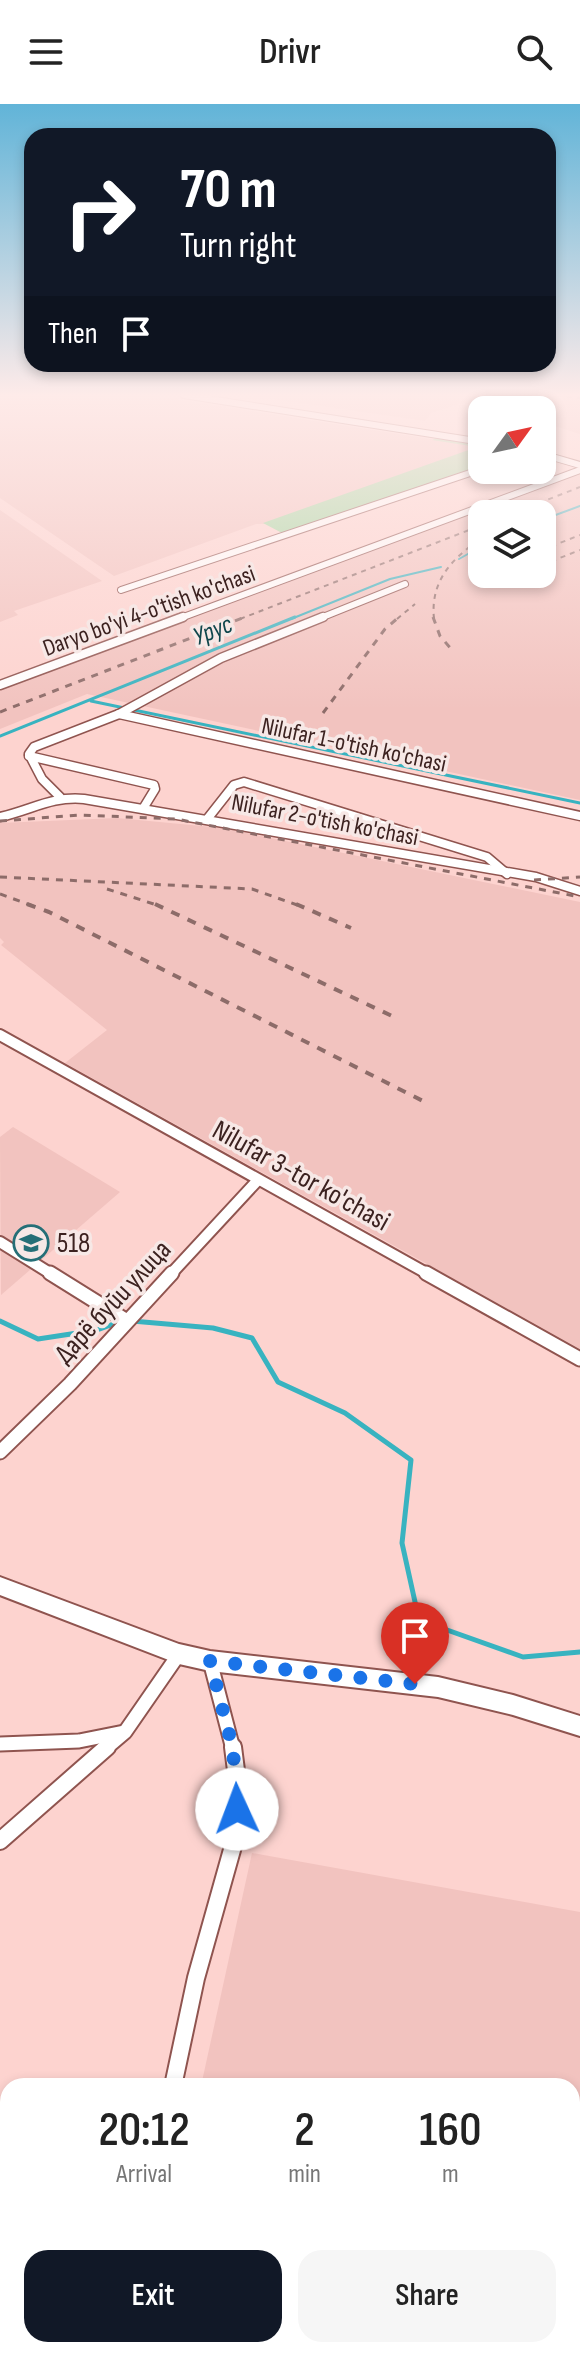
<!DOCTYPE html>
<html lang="en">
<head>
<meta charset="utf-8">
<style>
	:root { --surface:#fff; --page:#f6f6f6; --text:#222; --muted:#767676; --accent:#111827 }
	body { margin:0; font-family:"Sofia Sans Condensed",sans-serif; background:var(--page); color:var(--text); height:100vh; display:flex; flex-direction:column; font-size:30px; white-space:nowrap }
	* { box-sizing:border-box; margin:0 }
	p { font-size:26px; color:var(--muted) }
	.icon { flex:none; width:44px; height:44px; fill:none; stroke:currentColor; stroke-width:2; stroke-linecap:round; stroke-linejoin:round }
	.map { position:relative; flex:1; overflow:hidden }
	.panel { position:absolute; left:0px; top:1974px; width:580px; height:280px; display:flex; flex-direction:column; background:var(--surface); border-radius:24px 24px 0 0; box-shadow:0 4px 12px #0003 }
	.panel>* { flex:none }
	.hud { position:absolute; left:24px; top:24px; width:532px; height:244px; border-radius:24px; box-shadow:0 4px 12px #0003; background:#111827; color:#fff; overflow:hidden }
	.needle { width:52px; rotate:57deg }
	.controls { position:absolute; left:468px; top:292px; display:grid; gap:16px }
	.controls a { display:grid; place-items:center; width:88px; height:88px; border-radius:16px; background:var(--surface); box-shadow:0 4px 12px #0003; font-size:40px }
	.pin { position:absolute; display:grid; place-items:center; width:68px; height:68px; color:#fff; margin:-82px -34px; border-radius:50% 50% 50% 0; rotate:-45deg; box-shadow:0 0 8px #0007 }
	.pin .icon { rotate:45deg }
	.me { position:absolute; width:88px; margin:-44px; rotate:358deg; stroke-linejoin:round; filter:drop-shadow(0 0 6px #0008) }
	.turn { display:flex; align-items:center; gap:28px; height:168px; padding:0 24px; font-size:36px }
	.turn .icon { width:104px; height:104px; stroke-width:2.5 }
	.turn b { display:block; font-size:56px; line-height:68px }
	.then { display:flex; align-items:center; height:76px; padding:0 24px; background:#0003; gap:16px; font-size:30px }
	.eta { display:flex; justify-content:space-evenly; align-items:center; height:136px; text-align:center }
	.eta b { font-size:48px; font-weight:600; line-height:56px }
	.action { display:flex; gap:16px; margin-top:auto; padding:16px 24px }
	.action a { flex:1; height:92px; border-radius:24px; background:var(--accent); color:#fff; font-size:32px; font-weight:600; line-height:92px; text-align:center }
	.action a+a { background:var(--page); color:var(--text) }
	header { display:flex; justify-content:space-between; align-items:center; height:104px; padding:0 24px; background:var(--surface); font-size:36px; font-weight:600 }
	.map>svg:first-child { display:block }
</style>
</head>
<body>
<header><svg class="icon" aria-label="menu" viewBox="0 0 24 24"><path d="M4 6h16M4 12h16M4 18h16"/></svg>Drivr<svg class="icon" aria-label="search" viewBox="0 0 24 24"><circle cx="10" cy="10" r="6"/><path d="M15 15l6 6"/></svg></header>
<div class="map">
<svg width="580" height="2254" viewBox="0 0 580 2254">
	<rect width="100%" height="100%" fill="#fdd3cf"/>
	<g fill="#f2c3bf" fill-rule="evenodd">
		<path d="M0,291H148L482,343L264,420H256L114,472L0,394Z"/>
		<path d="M246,291H580V330L542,318V306H507L474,295L431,309L425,317Z"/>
		<path d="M580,363V696L87,590L0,625V579ZM482,410H542V470H482Z"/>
		<path d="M0,406L102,477L14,507L18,511L0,518Z"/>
		<path d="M117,714L223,724L580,798V1245L65,959L107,926L1,841L4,838L0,834V719Z"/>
		<path d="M13,1023L120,1088L1,1191L0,1033Z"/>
		<path d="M252,1749L580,1808V2254H141L143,2246H572V1982H201Z"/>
	</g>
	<path fill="#9dd79e" d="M439,333L482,339V362L282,429L263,419L477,343L432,336Z"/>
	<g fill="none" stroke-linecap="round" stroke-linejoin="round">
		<g stroke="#38b3c0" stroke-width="2">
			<path d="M542,416L580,402"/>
			<path d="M459,455L482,442"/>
			<path d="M291,515L390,475L441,463"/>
		</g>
		<g stroke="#38b3c0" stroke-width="3">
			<path d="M91,597L580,699"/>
			<path d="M0,632L295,513"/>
		</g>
		<g stroke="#38b3c0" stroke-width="5">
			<path d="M0,1217L38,1235L97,1226L119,1218"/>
			<path d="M132,1217L213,1224L252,1234L278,1278L345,1309L411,1356L402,1439L419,1516L523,1553L580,1548"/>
		</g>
		<defs>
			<g id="street-far4">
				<path d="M184,291L482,338"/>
				<path d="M542,350L580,361"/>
				<path d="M121,486L482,365"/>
				<path d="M178,515L580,366"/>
				<path d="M318,515L405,480"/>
			</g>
			<g id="street-far3">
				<path d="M0,581L183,513"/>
				<path d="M119,610L580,712"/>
				<path d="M29,652L154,681L155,685L144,703"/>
				<path d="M60,693L42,675L29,650L34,643L119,610L221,554L323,513"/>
				<path d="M0,713C32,706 51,692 84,695L536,773L580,787"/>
				<path d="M208,714L234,681L244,678L487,753L507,770"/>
			</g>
			<g id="street-far2">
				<path d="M0,931L430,1171"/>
				<path d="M0,1138L53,1171"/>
				<path d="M170,1171L258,1076"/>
			</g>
			<g id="street-far1">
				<path d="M50,1169L127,1217"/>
				<path d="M426,1169L580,1255"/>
				<path d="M0,1348L70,1280L172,1169"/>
				<path d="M210,1557L233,1645"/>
				<path d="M0,1640L79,1637L124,1628"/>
				<path d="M105,1645L125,1628L179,1550"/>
			</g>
			<g id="street">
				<path d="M0,1737L107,1643"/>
				<path d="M173,1982L196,1874L237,1728L238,1682L233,1643"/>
				<path d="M115,2254L117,2246"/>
			</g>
			<path id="secondary" d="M0,1473L179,1540L210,1547L438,1573L513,1591L580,1612V1632L513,1611L438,1593L210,1567L179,1560L0,1491Z"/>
		</defs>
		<use href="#street-far4" stroke="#8f544f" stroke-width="8"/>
		<use href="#street-far3" stroke="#8f544f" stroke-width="11"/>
		<use href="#street-far2" stroke="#8f544f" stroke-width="14"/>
		<use href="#street-far1" stroke="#8f544f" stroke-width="17"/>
		<use href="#street" stroke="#8f544f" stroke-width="20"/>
		<use href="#secondary" stroke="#8f544f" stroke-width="4"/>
		<use href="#street-far4" stroke="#fff" stroke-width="6"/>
		<use href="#street-far3" stroke="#fff" stroke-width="8"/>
		<use href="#street-far2" stroke="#fff" stroke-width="10"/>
		<use href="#street-far1" stroke="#fff" stroke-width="13"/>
		<use href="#street" stroke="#fff" stroke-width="16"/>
		<use href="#secondary" fill="#fff" fill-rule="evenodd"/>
		<g stroke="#8d6c69" stroke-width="2" stroke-dasharray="5 5" stroke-linecap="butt">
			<path d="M557,291L580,294"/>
			<path d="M511,410L580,383"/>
			<path d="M542,446L580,431"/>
			<path d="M542,461L580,446"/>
			<path d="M510,475L521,470"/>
			<path d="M240,515L482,421"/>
			<path d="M397,515L415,500"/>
			<path d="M434,515C430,477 452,454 482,434"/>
		</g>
		<g stroke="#8d6c69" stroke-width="3" stroke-dasharray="7 7" stroke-linecap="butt">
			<path d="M433,513L440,532L453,547"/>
			<path d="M0,608L245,513"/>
			<path d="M323,609L385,525L399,513"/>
			<path d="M0,717L80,711L176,715L580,793"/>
			<path d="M0,773L252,785L300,802"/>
			<path d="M534,776L580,773"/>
			<path d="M107,785L160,802"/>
			<path d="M0,790L33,802"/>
		</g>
		<g stroke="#8d6c69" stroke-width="4" stroke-dasharray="9 9" stroke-linecap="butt">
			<path d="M27,800L49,808L423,997"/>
			<path d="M155,800L392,912"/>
			<path d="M296,800L351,824"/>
		</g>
	</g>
	<linearGradient id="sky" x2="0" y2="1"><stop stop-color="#61b4d8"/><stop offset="0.48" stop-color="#feebe9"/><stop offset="1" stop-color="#feebe9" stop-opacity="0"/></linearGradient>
	<rect width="580" height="606" fill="url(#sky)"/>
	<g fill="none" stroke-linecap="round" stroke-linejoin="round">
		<path stroke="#1a73e8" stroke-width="14" stroke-dasharray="0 25.2" d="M237,1705L233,1645L210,1557L415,1580"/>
	</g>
	<defs>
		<symbol id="school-ring" viewBox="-11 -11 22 22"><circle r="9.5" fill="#f7e8e6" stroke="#256f77" stroke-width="1.5"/><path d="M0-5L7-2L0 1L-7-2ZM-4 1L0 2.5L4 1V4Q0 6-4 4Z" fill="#256f77"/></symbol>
	</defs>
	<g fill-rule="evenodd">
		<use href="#school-ring" x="11" y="1119" width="40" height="40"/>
	</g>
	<g text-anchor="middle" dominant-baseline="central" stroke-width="7" stroke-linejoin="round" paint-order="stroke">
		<g font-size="24" fill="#3c2220" stroke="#f7e8e6">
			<text transform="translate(149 507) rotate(-20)">Daryo bo'yi 4-o'tish ko'chasi</text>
			<text transform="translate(354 641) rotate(12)">Nilufar 1-o'tish ko'chasi</text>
			<text transform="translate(325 716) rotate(11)">Nilufar 2-o'tish ko'chasi</text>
		</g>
		<g font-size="26" font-style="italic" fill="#10464c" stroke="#f7e8e6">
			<text transform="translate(213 527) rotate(-22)">Урус</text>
		</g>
		<g font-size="28" fill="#3c2220" stroke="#f7e8e6">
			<text transform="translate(301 1072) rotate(29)">Nilufar 3-tor ko'chasi</text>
			<text transform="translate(113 1198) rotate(-47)">Дарё буйи улица</text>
		</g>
		<g font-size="28" fill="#3c2220" stroke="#f7e8e6" text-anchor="start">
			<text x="57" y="1139">518</text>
		</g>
	</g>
</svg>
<div class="controls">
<a><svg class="needle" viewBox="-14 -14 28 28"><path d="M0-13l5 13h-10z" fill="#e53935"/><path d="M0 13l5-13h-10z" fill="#767676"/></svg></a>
<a><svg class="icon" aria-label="layers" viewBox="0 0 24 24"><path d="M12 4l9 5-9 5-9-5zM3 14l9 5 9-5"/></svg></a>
</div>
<div class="pin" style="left:415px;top:1580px;background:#d93025"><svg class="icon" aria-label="arrive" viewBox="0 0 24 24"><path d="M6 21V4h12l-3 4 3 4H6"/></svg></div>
<svg class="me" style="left:237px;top:1705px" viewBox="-20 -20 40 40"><circle r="19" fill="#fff"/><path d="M0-13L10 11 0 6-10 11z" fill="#1a73e8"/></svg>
<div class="hud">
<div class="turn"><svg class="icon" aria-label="right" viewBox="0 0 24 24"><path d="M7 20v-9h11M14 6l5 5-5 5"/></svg><div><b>70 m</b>Turn right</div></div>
<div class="then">Then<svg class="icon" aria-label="arrive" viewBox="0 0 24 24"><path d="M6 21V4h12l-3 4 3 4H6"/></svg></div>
</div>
<section class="panel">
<div class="eta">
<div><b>20:12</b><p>Arrival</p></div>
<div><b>2</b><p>min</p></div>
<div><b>160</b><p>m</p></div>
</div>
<div class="action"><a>Exit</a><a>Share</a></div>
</section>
</div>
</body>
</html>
